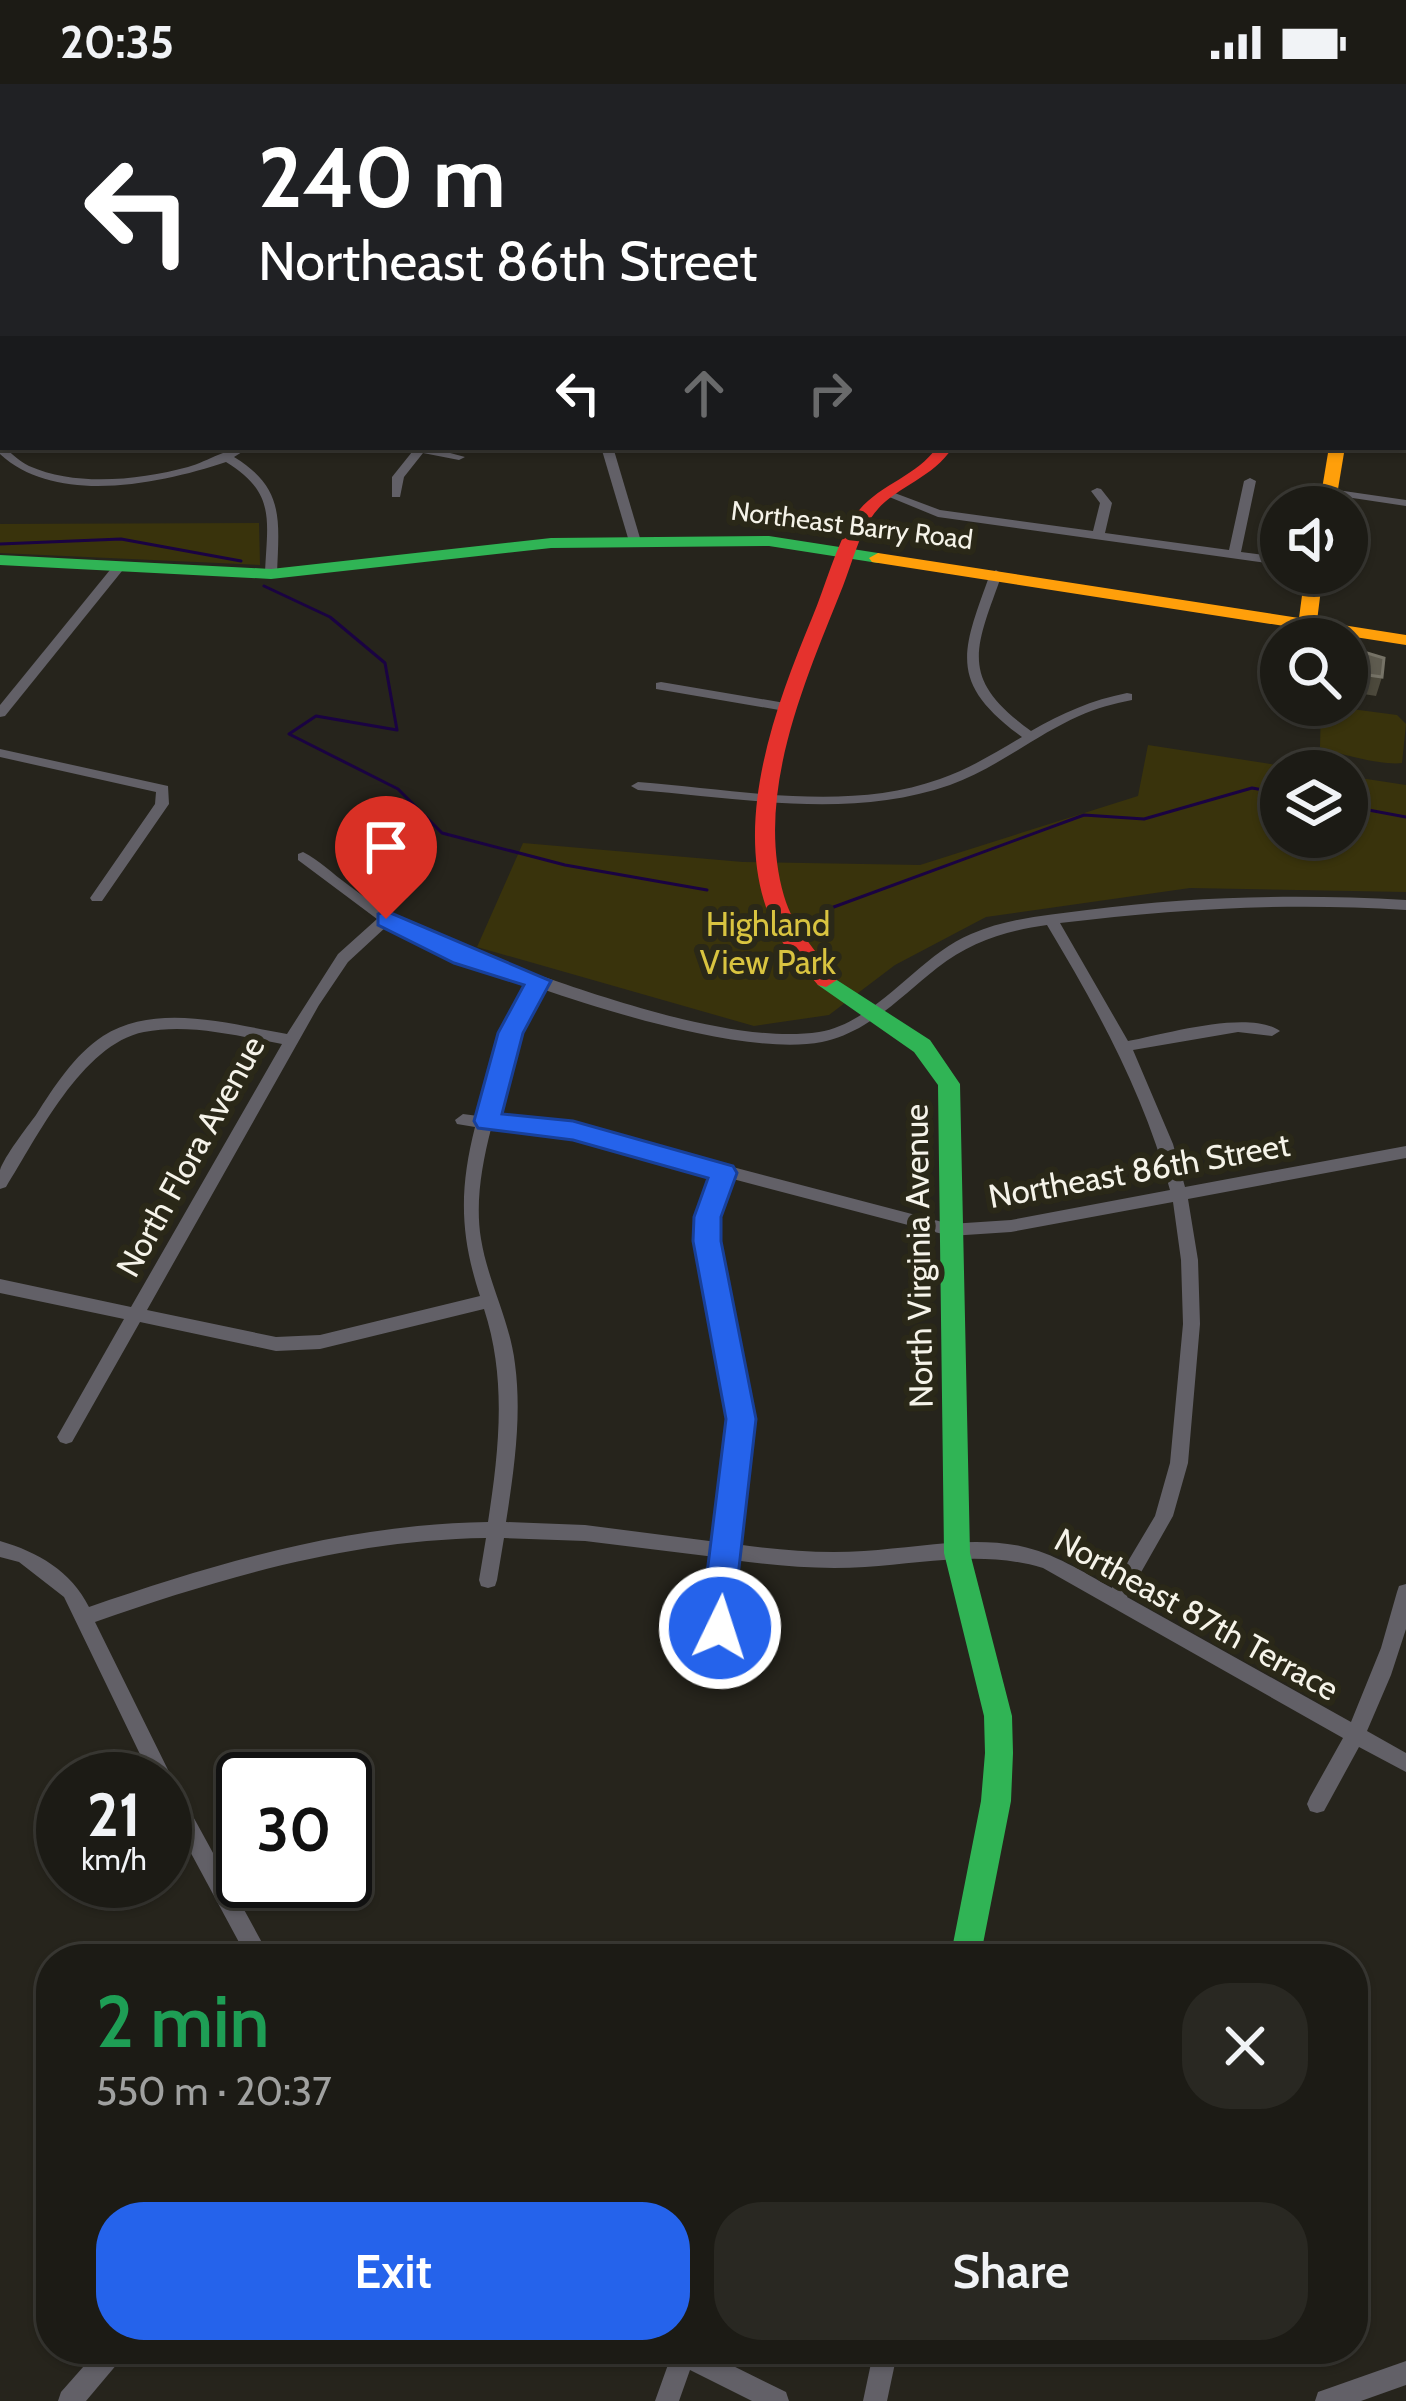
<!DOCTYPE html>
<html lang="en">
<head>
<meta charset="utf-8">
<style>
	:root { --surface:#1c1b15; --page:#292822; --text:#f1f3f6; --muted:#a0a1a0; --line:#3a3934; --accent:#2563eb }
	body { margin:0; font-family:Cabin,sans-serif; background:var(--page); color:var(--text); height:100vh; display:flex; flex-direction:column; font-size:45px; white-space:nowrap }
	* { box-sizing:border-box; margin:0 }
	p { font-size:39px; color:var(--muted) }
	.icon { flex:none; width:66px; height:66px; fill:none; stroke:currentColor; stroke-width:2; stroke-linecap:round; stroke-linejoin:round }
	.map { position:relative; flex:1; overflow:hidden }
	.panel { position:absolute; left:36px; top:1860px; width:1332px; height:420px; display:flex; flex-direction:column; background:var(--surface); border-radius:48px; box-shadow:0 3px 9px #0004,0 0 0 3px var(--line) }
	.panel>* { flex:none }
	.hud { position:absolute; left:0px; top:0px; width:1407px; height:366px; box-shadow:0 3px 9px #0004,0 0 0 3px var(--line); background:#202124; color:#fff; overflow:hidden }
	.tools { position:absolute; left:1260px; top:402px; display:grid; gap:24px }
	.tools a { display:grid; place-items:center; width:108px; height:108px; border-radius:50%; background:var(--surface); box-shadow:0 3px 9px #0004,0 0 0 3px var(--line); font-size:60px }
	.speed { position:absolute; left:36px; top:1668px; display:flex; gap:24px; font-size:60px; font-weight:700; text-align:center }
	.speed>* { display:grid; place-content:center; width:156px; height:156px; border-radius:50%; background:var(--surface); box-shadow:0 3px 9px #0004,0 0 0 3px var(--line); line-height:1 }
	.speed small { font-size:30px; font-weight:400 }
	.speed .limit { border:6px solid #111; border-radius:18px; background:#fff; color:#111 }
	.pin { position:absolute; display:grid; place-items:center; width:102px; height:102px; color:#fff; margin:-123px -51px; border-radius:50% 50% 50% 0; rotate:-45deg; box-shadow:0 0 12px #0007 }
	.pin .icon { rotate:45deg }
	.me { position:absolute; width:132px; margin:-66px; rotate:4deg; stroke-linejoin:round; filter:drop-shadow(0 0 9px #0008) }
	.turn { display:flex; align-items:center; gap:42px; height:252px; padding:0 60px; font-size:54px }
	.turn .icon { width:156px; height:156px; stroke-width:2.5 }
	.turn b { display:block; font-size:84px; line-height:102px }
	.lanes { display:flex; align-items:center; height:114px; padding:0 60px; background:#0003; justify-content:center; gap:60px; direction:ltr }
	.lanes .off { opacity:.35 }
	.round { display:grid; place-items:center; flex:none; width:126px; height:126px; border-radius:48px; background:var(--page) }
	.head { display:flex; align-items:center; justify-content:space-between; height:204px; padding:0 60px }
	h1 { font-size:72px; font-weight:600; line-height:90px; color:#1e9e55 }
	.primary-button { display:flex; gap:24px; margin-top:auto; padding:24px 60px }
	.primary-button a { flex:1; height:138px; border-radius:48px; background:var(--accent); color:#fff; font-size:48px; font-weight:600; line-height:138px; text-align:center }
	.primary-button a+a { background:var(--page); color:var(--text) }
	.status { display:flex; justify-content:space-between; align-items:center; height:84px; padding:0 60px; background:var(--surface); direction:ltr }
	.status svg { height:33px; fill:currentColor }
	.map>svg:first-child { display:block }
</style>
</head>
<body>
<div class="status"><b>20:35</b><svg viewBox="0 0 49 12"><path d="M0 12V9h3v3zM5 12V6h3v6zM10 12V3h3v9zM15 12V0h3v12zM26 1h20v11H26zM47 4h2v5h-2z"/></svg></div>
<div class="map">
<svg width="1406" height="2317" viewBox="0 0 1406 2317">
	<rect width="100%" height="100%" fill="#26241c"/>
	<g fill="#39330c">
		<path d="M259,439L260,481L0,469V440Z"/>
		<path d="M1321,621L1397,631L1406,640L1402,679C1386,682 1337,670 1320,663Z"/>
		<path d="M1148,661L1316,687H1281V753H1347V692L1406,701V808L1190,804L986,833L895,881L829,931L754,942L477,863L523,759L743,778L920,781L1138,712Z"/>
	</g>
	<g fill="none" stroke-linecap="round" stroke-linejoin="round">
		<g stroke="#1a0342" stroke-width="3">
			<path d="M0,460L121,455L241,477"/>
			<path d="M264,502L330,533L385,579L397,646L316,632L289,650L398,705L442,749L565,781L707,806"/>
			<path d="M1347,722L1406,733"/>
			<path d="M831,824L1084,731L1144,735L1252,704L1281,709"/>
		</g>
		<g fill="#626067" fill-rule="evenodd">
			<path d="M625,0H637L633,3H621Z"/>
			<path d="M717,0H727L729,3H719Z"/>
			<path d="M769,0H789L783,3H763Z"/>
			<rect x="908" y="0" width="8" height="3"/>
			<path d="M1030,0H1039L1041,3H1032Z"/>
			<path d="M1122,0H1132L1129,3H1119Z"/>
			<path d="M1219,0H1235L1240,3H1225Z"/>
			<rect x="1404" y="52" width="2" height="6"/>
			<path d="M0,361C9,366 18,377 29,382C77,403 139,396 188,383C209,377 228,363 250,363L234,373C285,404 279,436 277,490L271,494L265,490C267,437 277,409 226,378C160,400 56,422 0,370Z"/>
			<path d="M416,363H428L465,373L459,376L423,369L404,393L400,413H392V393Z"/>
			<path d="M601,363H613L640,454L638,457L628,454Z"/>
			<path d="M1250,394L1256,397L1241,468L1281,473V481L938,433L882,410L892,408L940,426L1093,447L1100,419L1091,407L1097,404L1101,405L1112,419L1105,449L1229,466L1244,397Z"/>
			<path d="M1330,405L1406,416V422L1326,410V406Z"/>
			<path d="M118,480L124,484L122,487L5,632L0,633V621L114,481Z"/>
			<path d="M996,486L1002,490C975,566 958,594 1031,647C1062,629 1092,616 1127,609L1132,610V616C1113,620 1096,624 1079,632C1034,652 997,684 950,701C850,736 740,714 638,706L631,702L638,698C736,705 845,729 940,695C969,685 995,669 1022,653C947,598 962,568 990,490Z"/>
			<path d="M661,598L785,619L791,623L785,627L656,605V599Z"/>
			<path d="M0,665L168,702L169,720L102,817H92L90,814L155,720L156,708L0,673Z"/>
			<path d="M303,768C319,776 333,790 347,800C366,815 387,829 408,841C450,865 498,878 544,893C617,918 741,960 819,948C876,939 918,872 971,850C1008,834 1048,831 1087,826C1194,812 1299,810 1406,816V826C1286,818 1179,825 1060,839L1128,957C1165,950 1249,925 1280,947L1272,952L1238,948L1133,966L1173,1060L1185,1103L1406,1062V1074L1188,1115L1198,1176L1200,1240L1188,1379L1173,1432L1127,1513L1351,1638L1381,1564L1397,1508L1399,1502L1406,1500V1545L1391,1591L1367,1647L1406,1669V1688L1359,1663L1324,1727L1317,1729L1310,1727L1307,1720L1310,1713L1343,1654L1043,1484C983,1466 925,1479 865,1483C821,1486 777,1482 733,1476L727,1522L738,1562L735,1568L728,1571L721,1568L718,1562L709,1522L715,1473L585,1457L504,1454L497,1496L495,1502L488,1504L481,1502L479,1496L486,1454C350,1456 223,1493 95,1538L172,1694L271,1875H248L165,1721V1695H152L64,1513L19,1478L0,1473V1457C38,1468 71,1487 89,1523C219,1478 349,1440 488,1438C499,1366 507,1295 484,1225L320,1265L276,1267L140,1238L72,1358L66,1360L60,1358L57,1353L124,1235L0,1209V1195L131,1223L282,960C238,952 189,939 144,948C82,960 37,1054 6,1103L0,1105C0,1099 0,1092 0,1086C4,1073 27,1043 36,1031C54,1003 74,971 103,952C156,918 230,940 287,950L338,870L377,835L298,776V770ZM1047,841C1098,926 1144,1010 1170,1106L1011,1136L950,1140L573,1041L494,1033L521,952L542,905C612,929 751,972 822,958C836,955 851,949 864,941C891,925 913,903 937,884C970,858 1005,847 1047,841ZM387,842L447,871L530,901L505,952L478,1032L463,1030L455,1036L457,1040L475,1043C459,1106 460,1151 480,1212L320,1251L276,1253L147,1226L319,921L348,878ZM491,1045L573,1053L715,1090L700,1133L699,1157L732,1335L717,1458L585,1441L506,1438C514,1387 522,1332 515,1280C510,1237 488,1198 481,1155C475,1119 482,1080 491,1045ZM729,1094L950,1152L1011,1148L1173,1118L1181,1176L1183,1240L1170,1379L1155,1432L1112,1504C1083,1488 1054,1469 1020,1462C969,1452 916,1464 864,1467C821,1470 778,1466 735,1460L750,1335L715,1157L716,1133Z"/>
			<path d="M99,2265H127L123,2273L86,2317H58L61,2308Z"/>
			<path d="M662,2265H699L786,2308L789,2317H752L690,2286L679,2317H655L670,2275Z"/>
			<path d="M874,2265H898L887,2317H863Z"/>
			<path d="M1406,2277V2301L1361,2317H1315L1318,2308Z"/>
		</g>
		<g fill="#30b455" fill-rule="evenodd">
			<path d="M769,452L878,469L887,474L878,479L769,462L551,464L271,495L0,481V471L271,485L551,454Z"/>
			<path d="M826,889L930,956L960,1000L970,1469L1012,1632L1013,1669L1011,1717L980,1875H950L981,1717L985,1669L984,1632L944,1469L938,1001L914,968L818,901L815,896Z"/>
		</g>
		<g fill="#ff9f0a" fill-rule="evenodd">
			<path d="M1329,363H1345L1335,423H1319Z"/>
			<path d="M878,469L1299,534L1305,489H1323L1317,537L1406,551V561L872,478L869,474Z"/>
		</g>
		<path fill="#e5322d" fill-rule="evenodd" d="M937,363H953C931,397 891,403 871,434C858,454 852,479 843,502C806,595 754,709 784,812C794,846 817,867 837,896L826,903L818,901C807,888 793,874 783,859C723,762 772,630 812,534C826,501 835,463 854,433C875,401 916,394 937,363Z"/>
	</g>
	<path fill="#4c493c" d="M1347,563L1382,593L1376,612L1351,608L1347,622L1344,621H1347Z"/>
	<path fill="#5e5b4f" stroke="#767367" stroke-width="3" d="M1347,563L1384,574L1382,593L1354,589L1352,603L1347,602Z"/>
	<path fill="#2563eb" stroke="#184099" stroke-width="3" d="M386,827L551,897L523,949L502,1030L573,1037L733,1082L737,1089L721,1133V1157L756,1335L731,1554H709L703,1522L726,1335L693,1157L694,1133L708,1094L573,1056L478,1044L474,1037L498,949L524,901L454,879L378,841V830Z"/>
	<g text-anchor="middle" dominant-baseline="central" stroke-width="12" stroke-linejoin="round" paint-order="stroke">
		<g font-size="27" fill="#f5f3e9" stroke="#2a2818">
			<text transform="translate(852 441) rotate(7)">Northeast Barry Road</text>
		</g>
		<g font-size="33" fill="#d9c440" stroke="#2a2818">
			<text x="768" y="840">Highland<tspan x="768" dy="38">View Park</tspan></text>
		</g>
		<g font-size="33" fill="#f5f3e9" stroke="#2a2818">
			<text transform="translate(190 1072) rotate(-61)">North Flora Avenue</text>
			<text transform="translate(1139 1086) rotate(-10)">Northeast 86th Street</text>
			<text transform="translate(918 1172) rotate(-91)">North Virginia Avenue</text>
			<text transform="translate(1197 1530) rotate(29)">Northeast 87th Terrace</text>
		</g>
	</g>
</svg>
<div class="tools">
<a><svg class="icon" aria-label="sound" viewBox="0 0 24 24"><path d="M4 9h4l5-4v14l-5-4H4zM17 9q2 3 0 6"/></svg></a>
<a><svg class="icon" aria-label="search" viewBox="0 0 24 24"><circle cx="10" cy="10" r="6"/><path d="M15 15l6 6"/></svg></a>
<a><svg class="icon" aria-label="layers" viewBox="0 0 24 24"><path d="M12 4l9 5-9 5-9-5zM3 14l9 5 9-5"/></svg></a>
</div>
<div class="speed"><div>21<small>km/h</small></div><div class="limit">30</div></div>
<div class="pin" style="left:386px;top:835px;background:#d93025"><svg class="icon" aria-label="arrive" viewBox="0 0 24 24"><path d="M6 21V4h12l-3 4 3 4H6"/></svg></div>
<svg class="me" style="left:720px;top:1544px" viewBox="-20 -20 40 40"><circle r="17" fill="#2563eb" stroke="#fff" stroke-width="3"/><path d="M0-11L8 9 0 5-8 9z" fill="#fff"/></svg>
<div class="hud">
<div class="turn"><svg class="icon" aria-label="left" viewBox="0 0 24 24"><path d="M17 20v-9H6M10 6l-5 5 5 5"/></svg><div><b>240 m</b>Northeast 86th Street</div></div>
<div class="lanes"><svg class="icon" aria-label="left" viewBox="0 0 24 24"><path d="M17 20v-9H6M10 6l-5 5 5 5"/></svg><svg class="icon off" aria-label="ahead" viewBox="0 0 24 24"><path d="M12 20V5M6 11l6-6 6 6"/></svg><svg class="icon off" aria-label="right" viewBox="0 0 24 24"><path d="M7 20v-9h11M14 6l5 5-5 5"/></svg></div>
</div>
<section class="panel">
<div class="head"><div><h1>2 min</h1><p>550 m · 20:37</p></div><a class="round"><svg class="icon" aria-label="close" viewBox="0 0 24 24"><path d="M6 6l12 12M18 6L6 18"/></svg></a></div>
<div class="primary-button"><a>Exit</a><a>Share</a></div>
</section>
</div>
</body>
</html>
